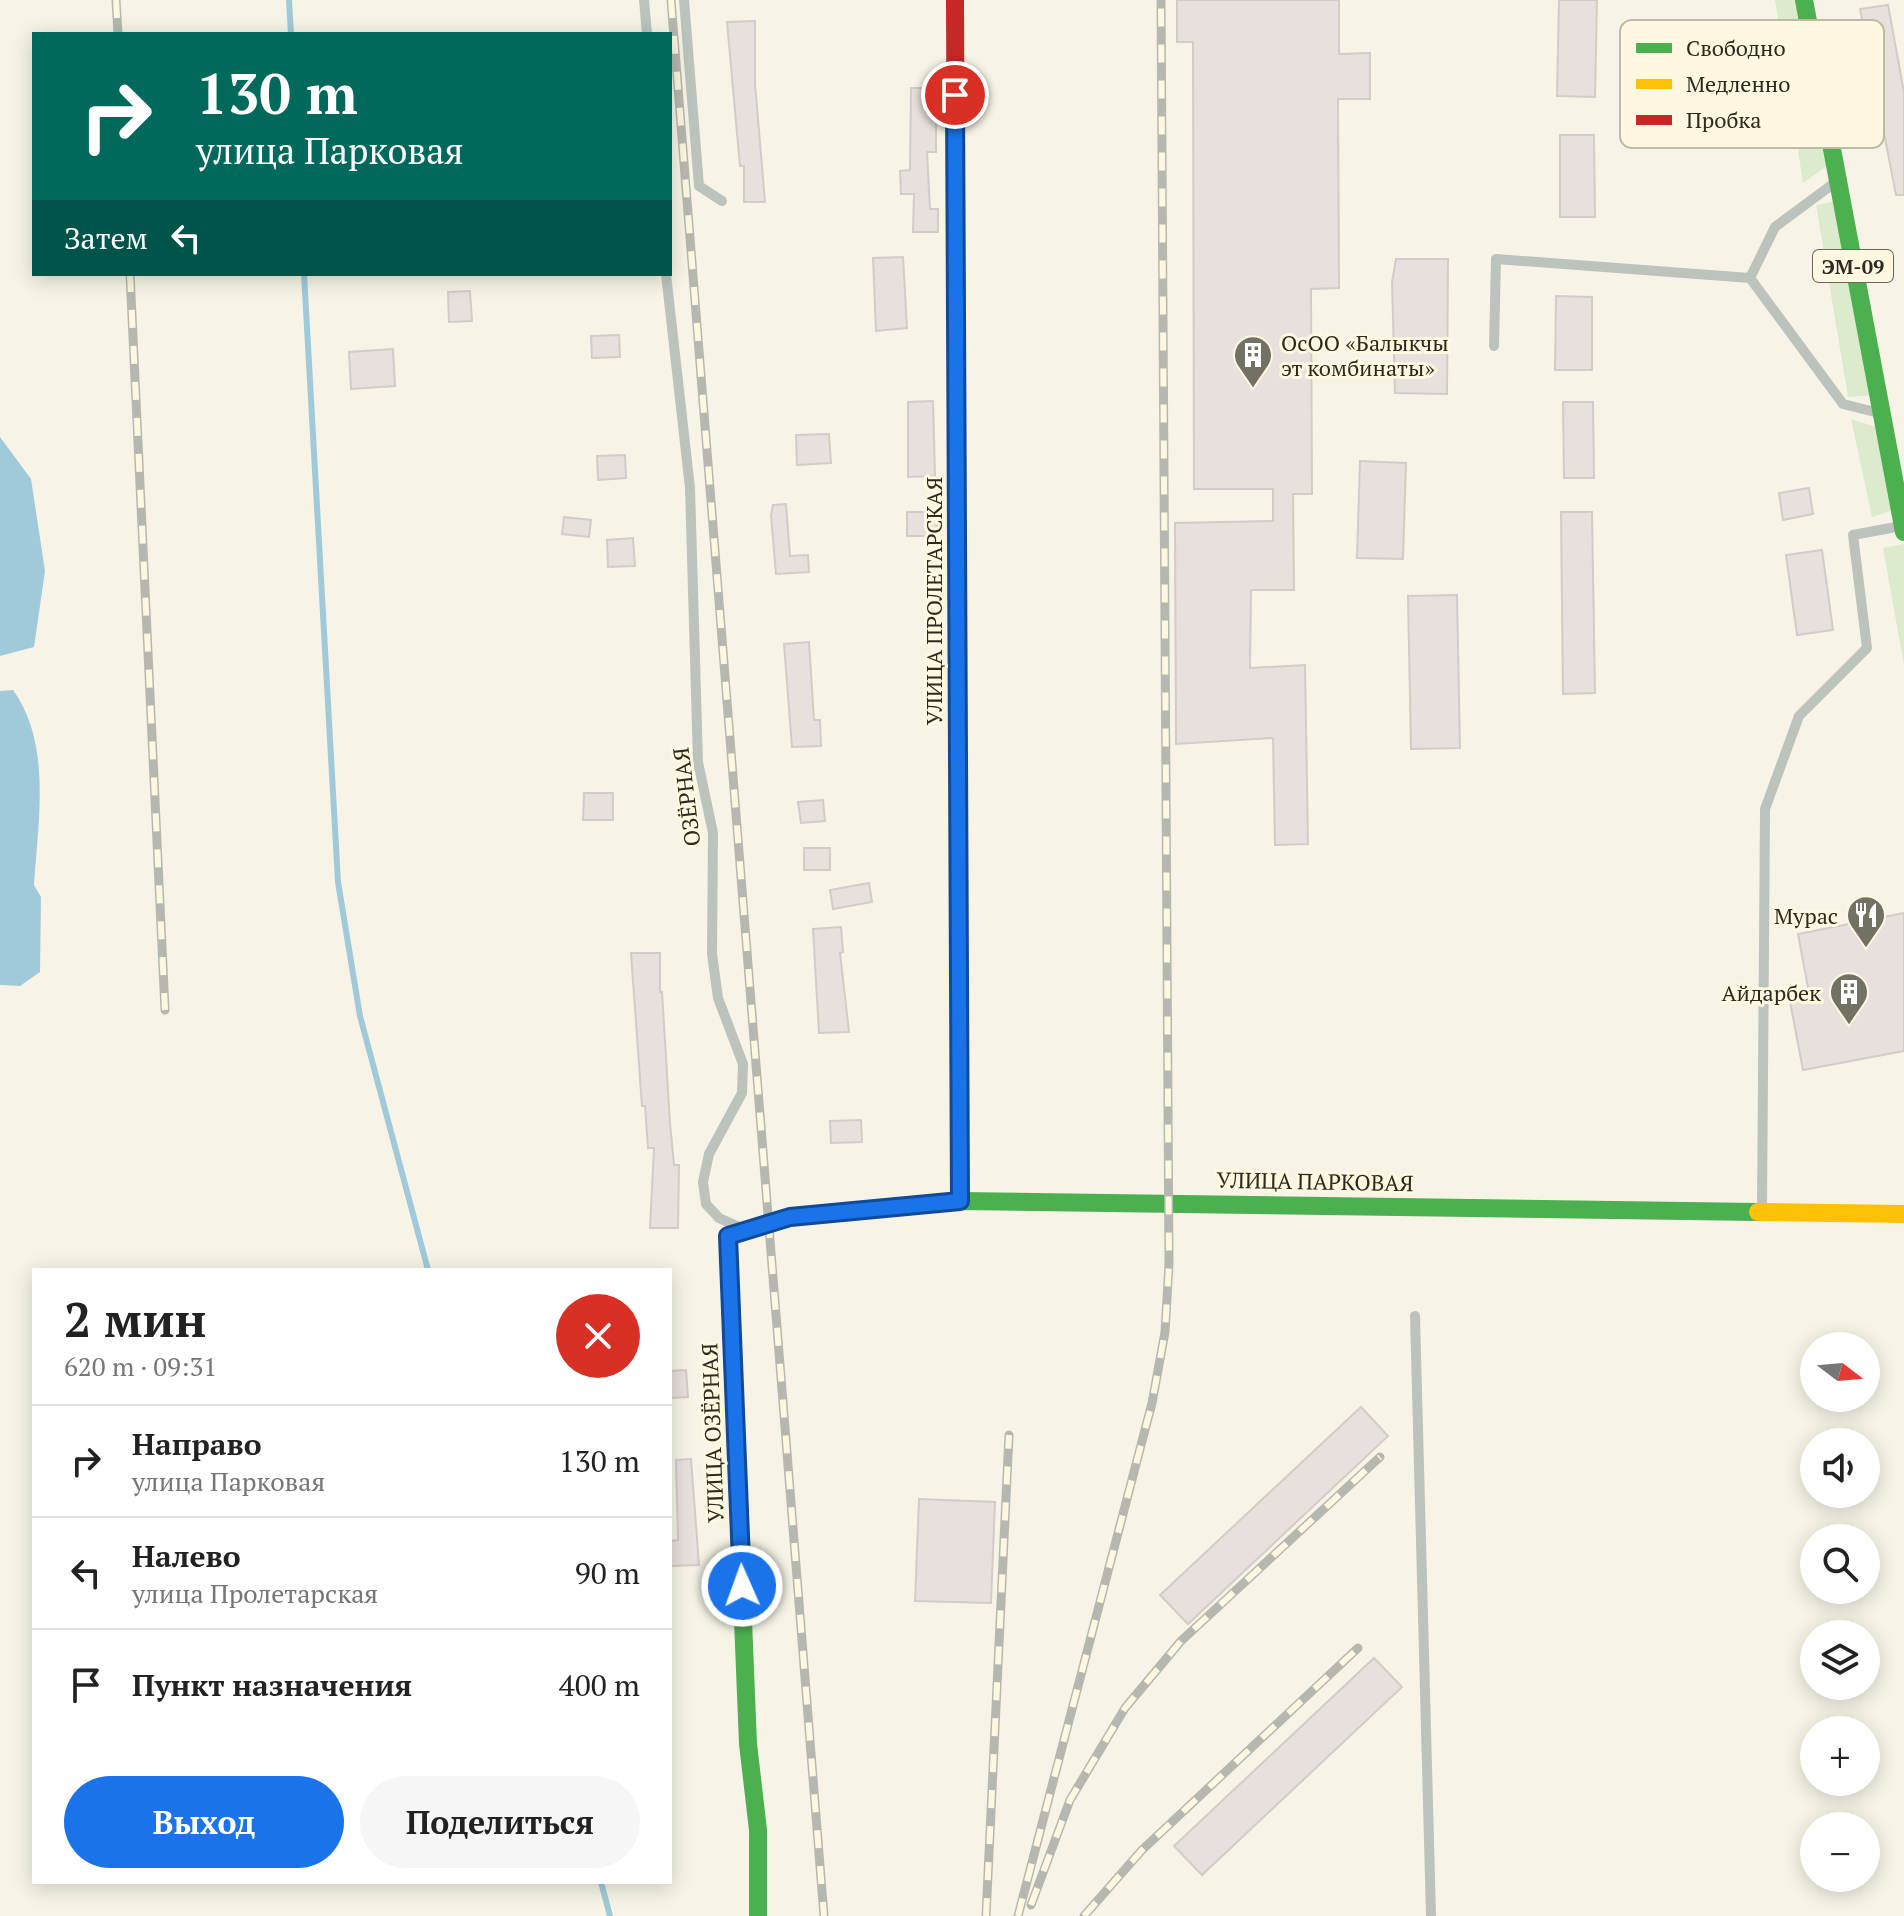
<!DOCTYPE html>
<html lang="ru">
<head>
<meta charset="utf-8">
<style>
	:root { --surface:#fff; --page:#f6f6f6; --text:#222; --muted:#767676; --line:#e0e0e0; --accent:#1a73e8 }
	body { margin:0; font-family:"PT Serif",serif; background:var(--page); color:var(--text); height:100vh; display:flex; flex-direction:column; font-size:30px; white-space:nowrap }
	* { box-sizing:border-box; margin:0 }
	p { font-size:26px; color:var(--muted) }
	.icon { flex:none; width:44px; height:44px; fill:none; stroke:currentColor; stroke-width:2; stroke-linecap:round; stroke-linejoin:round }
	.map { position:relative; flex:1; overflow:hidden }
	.details { position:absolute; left:32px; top:1268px; width:640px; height:616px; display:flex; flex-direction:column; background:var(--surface); border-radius:0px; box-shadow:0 4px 20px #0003 }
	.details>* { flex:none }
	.hud { position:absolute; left:32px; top:32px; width:640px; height:244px; border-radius:0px; box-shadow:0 4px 20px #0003; background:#00695c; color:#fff; overflow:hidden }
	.needle { width:52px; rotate:106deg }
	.tools { position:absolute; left:1800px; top:1332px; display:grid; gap:16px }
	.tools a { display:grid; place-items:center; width:80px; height:80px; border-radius:50%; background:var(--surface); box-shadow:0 4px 20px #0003; font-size:40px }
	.pin { position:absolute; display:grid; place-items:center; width:68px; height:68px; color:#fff; margin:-34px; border:4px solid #fff; border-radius:50%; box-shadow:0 2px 8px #0007 }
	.me { position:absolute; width:88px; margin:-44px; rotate:358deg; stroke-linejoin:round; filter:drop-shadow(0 0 6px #0008) }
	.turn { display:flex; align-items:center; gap:28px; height:168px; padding:0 32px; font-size:36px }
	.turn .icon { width:104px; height:104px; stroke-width:2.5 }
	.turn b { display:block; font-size:56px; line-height:68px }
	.then { display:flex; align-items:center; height:76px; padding:0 32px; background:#0003; gap:16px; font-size:30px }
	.round { display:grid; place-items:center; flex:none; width:84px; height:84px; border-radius:42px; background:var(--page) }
	.head { display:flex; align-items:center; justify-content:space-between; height:136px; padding:0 32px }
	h1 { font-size:48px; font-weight:800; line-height:60px }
	.button { display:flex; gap:16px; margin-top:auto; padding:16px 32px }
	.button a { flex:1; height:92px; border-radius:48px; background:var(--accent); color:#fff; font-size:32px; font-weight:800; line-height:92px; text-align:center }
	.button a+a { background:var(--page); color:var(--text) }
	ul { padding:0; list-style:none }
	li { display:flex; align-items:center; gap:24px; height:112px; padding:0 32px; border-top:2px solid var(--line) }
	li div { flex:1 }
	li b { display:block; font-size:30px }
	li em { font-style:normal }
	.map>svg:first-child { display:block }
</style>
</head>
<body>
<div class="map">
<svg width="1904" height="1916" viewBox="0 0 1904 1916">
	<rect width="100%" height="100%" fill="#f7f4e7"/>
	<g fill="#dcebcb">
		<path d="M1775,0H1804L1834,161L1803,183Z"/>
		<path d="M1841,200L1877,395L1848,397L1816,205Z"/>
		<path d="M1851,419L1884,430L1900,508L1872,517Z"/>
		<path d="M1904,544V665L1883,548Z"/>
	</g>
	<g fill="#a0cad9">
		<path d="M0,437L31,479L45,571L34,647L0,656Z"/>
		<path d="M13,690C52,744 38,821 34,885L41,897L40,972L20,986L0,985V691Z"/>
	</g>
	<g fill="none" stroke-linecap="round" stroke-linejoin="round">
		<g stroke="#a0cad9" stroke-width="6">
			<path d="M289,0L291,34"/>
			<path d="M304,274L338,882L360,1016L428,1270"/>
			<path d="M601,1882L610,1916"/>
		</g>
	</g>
	<g fill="#e7e0dc" stroke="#d3cbc7" stroke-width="2">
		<path d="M1177,0H1339V54L1370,53V99H1338L1339,288L1311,289L1312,494H1293L1294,590H1251L1250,668L1305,665L1308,844L1275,845L1273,738L1176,744L1175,523L1273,521V489H1194L1193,42H1177Z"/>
		<path d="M1559,0H1597L1595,97L1557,96Z"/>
		<path d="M1888,5L1904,92V195H1896L1860,9Z"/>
		<path d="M755,21V84L765,202H744V166H740L727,22Z"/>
		<path d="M911,88H936V152H927L930,209H938V232H913L914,194H901L900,171L910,170Z"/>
		<path d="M1560,135H1594L1595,217H1560Z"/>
		<path d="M903,257L907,328L876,331L873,258Z"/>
		<path d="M1396,259H1448L1447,394L1395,393L1392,282Z"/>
		<path d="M470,291L472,321L449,322L448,292Z"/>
		<path d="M1556,296L1592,297V370H1555Z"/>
		<path d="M619,335L620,357L592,358L591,336Z"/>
		<path d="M393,349L395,386L351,389L349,352Z"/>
		<path d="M933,401L935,476L908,477V402Z"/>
		<path d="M1563,402H1593L1594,478H1564Z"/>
		<path d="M829,434L831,463L797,465L796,435Z"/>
		<path d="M625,455L626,478L598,480L597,456Z"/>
		<path d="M1360,461L1406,463L1403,559L1357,558Z"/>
		<path d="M1809,488L1813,514L1783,520L1779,493Z"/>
		<path d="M786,504L790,556L808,555L809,572L776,574L771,515L773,505Z"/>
		<rect x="907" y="512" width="30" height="24"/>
		<path d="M1561,512H1592L1595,693L1563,694Z"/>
		<path d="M564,517L591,520L589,537L562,534Z"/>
		<path d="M633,538L635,566L608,567L607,540Z"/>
		<path d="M1822,550L1833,630L1797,635L1786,555Z"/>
		<path d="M1457,595L1460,748L1411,749L1408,596Z"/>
		<path d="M809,642L814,720H820L821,746L792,747L784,644Z"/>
		<path d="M584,793H613V820H583Z"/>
		<path d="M823,800L825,821L801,823L798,802Z"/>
		<rect x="804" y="848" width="26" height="22"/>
		<path d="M869,883L872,902L833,909L830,890Z"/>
		<path d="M1904,913V1051L1803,1070L1790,1002L1810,998L1798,934Z"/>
		<path d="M841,927L843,952L840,953L849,1032L819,1033L813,929Z"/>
		<path d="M631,953H660V992H662L670,1123L674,1165H679L678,1228H650L654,1148H648L645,1106H642Z"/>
		<path d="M861,1120L862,1142L831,1143L830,1121Z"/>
		<path d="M686,1370L688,1397L670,1398V1371Z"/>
		<path d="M1361,1407L1388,1436L1188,1624L1160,1595Z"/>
		<path d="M691,1459L699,1565L670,1566V1541L678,1540L676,1460Z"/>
		<path d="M919,1499L995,1502L991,1603L915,1601Z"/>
		<path d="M1374,1658L1402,1687L1202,1875L1174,1846Z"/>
	</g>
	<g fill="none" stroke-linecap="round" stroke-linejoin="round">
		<g stroke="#bcc3bc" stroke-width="10">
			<path d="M644,0L647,34"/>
			<path d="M684,0L699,186L722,201"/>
			<path d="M666,274L690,488L698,762L713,833L712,954L718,998L743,1064L742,1093L709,1154L703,1182L706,1204L719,1218L737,1226"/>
			<path d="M1750,278L1775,227L1833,184"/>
			<path d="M1494,346L1496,259L1750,278L1843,404L1875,412"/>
			<path d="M1762,1210L1765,809L1799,716L1867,648L1853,535L1896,527"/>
			<path d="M1415,1316L1431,1916"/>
		</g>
		<g stroke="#4caf50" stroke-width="18">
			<path d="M1804,0L1904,532"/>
			<path d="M956,260L960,1201"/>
			<path d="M850,1211L960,1201L1758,1212"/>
			<path d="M733,1372L748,1744L758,1830V1916"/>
		</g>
		<path stroke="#ffc107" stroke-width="18" d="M1758,1212L1904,1214"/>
		<g stroke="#c62828" stroke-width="18">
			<path d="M955,0L956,260"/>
			<path d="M733,1372L728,1236L790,1217L850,1211"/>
		</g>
		<defs>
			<g id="rail">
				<path d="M116,0L118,34"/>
				<path d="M671,0L824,1916"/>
				<path d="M130,274L165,1010"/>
				<path d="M1031,1905L1070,1800L1125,1708L1181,1641L1380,1457"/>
				<path d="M986,1916L1009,1435"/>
				<path d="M1018,1916L1152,1403L1165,1332L1169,1264L1161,0"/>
				<path d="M1084,1916L1142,1850L1358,1648"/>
			</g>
		</defs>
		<use href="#rail" stroke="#b6b8b0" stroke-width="9"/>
		<use href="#rail" stroke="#fef8e0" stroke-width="6" stroke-dasharray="18" stroke-linecap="butt"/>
	</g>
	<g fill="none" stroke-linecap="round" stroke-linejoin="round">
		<defs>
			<path id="route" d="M742,1586L728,1236L790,1217L960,1201L955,95"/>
		</defs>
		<use href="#route" stroke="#114b97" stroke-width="20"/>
		<use href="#route" stroke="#1a73e8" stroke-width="14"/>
	</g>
	<defs>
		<symbol id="building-pin" viewBox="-11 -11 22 30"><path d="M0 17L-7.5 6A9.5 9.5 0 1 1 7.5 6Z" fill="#737064" stroke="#fef8e0"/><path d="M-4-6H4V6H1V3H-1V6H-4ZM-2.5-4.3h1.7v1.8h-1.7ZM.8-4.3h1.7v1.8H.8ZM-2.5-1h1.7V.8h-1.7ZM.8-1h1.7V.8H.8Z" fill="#fff"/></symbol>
		<symbol id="restaurant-pin" viewBox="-11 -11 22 30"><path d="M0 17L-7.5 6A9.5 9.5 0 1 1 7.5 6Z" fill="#737064" stroke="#fef8e0"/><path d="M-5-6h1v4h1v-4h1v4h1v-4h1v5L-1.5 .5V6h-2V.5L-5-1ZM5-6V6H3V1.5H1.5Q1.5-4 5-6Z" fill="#fff"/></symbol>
	</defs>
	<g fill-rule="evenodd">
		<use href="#building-pin" x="1231" y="333" width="44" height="60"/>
		<use href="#restaurant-pin" x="1844" y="893" width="44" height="60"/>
		<use href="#building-pin" x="1827" y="970" width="44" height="60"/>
	</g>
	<g text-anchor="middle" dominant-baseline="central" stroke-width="6" stroke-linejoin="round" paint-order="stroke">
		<rect fill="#fef8e0" stroke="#6b6758" stroke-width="2" x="1813" y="250" width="80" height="32" rx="6"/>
		<g font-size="20" font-weight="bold" fill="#2c291e">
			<text x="1853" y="266">ЭМ-09</text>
		</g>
		<g font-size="22" fill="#2c291e" stroke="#fef8e0" text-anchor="end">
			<text x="1281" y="342" text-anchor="start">ОсОО «Балыкчы<tspan x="1281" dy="25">эт комбинаты»</tspan></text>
			<text x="1838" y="915">Мурас</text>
			<text x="1821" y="992">Айдарбек</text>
		</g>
		<g font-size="22" fill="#2c291e" stroke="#fef8e0">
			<text transform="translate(933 601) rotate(-90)">УЛИЦА ПРОЛЕТАРСКАЯ</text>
			<text transform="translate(686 797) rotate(-97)">ОЗЁРНАЯ</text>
			<text transform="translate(1315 1181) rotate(1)">УЛИЦА ПАРКОВАЯ</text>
			<text transform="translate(712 1433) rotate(-92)">УЛИЦА ОЗЁРНАЯ</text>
		</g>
	</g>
	<rect x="1620" y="20" width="264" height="128" rx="12" fill="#fef8e0" stroke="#bfbaa6" stroke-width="2"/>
	<rect x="1636" y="43" width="36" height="10" fill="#4caf50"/>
	<rect x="1636" y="79" width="36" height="10" fill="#ffc107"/>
	<rect x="1636" y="115" width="36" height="10" fill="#c62828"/>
	<g font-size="22" fill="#2c291e">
		<text x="1686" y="56">Свободно</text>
		<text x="1686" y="92">Медленно</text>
		<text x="1686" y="128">Пробка</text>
	</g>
</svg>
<div class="tools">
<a><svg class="needle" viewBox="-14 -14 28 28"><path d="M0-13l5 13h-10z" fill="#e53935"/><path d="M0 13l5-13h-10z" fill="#767676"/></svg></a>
<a><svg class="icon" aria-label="sound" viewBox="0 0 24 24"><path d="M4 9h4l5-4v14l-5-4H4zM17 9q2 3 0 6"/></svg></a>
<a><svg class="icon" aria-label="search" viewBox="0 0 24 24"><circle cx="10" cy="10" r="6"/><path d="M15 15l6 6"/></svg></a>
<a><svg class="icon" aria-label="layers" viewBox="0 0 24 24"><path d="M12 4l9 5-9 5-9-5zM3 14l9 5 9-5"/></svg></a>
<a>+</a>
<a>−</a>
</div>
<div class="pin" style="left:955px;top:95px;background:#d93025"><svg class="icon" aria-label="arrive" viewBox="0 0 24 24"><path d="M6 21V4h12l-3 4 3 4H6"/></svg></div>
<svg class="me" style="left:742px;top:1586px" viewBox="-20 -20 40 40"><circle r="17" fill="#1a73e8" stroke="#fff" stroke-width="3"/><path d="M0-11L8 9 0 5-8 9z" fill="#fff"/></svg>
<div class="hud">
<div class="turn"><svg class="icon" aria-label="right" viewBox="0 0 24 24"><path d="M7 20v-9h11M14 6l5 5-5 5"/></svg><div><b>130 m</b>улица Парковая</div></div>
<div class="then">Затем<svg class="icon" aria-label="left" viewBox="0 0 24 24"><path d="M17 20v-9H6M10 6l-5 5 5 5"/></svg></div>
</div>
<section class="details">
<div class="head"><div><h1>2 мин</h1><p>620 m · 09:31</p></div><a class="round" style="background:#d93025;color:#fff"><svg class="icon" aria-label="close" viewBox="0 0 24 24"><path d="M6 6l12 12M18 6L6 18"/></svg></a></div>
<ul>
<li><svg class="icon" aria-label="right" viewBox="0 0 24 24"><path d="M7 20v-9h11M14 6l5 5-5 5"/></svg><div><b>Направо</b><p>улица Парковая</p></div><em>130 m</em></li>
<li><svg class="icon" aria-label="left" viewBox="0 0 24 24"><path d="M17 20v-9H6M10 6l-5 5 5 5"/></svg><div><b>Налево</b><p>улица Пролетарская</p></div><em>90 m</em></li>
<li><svg class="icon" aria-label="arrive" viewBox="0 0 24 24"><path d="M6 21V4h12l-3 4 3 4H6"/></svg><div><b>Пункт назначения</b></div><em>400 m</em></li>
</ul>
<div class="button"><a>Выход</a><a>Поделиться</a></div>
</section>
</div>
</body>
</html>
